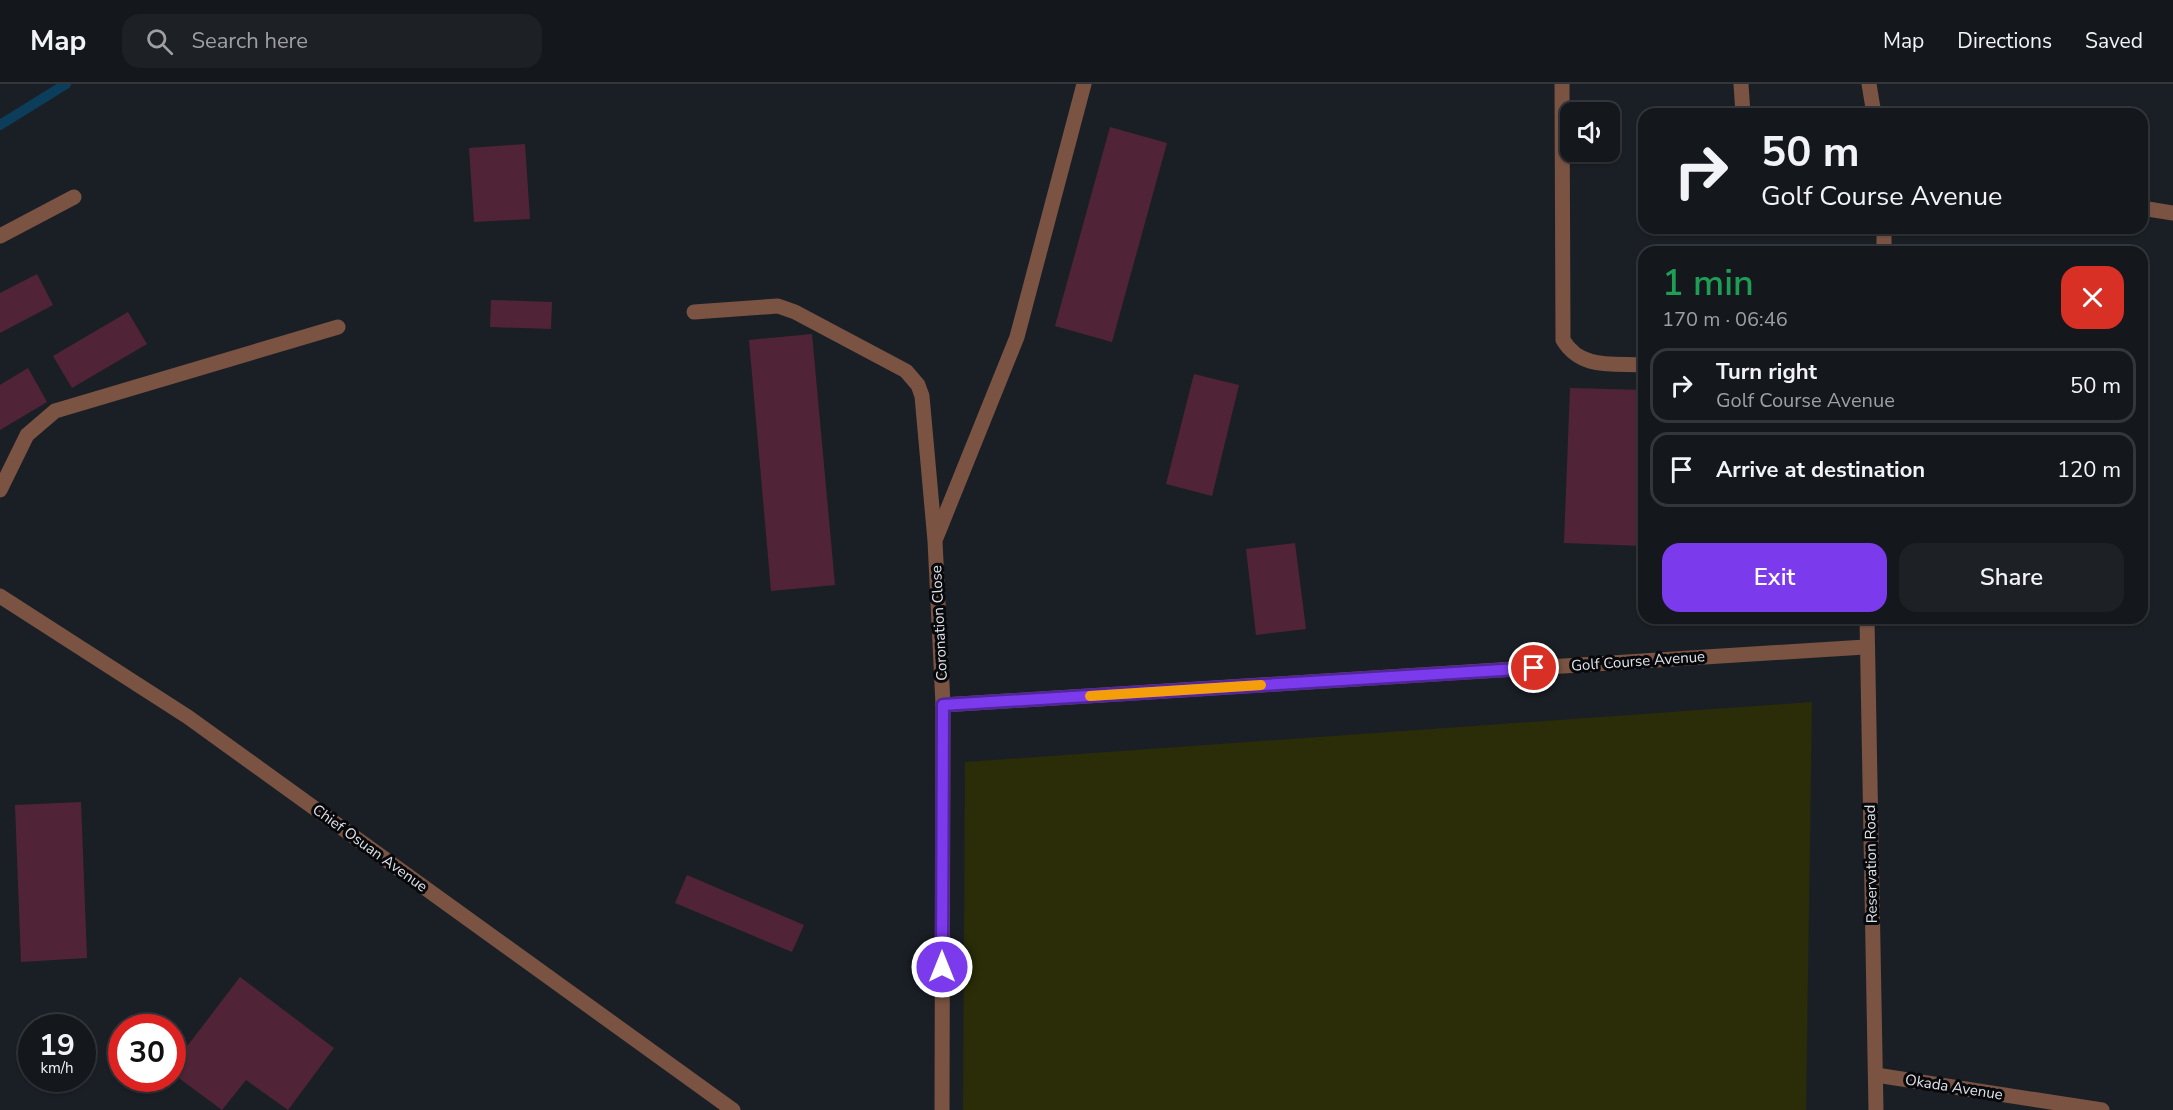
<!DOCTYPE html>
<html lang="en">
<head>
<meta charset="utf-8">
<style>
	:root { --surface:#14171c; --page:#1d2025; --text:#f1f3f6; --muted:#9d9fa3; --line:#33363b; --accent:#7c3aed }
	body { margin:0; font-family:"Nunito Sans",sans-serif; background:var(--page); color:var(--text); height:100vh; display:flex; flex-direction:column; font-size:22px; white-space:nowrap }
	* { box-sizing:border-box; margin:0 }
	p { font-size:20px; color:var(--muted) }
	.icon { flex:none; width:33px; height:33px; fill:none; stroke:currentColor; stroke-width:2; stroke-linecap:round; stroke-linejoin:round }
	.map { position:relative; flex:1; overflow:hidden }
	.sheet { position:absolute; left:1638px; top:162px; width:510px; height:378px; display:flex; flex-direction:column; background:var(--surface); border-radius:18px; box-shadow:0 2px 4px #0004,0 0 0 2px var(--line) }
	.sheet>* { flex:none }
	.hud { position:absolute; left:1638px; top:24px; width:510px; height:126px; border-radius:18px; box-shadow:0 2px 4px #0004,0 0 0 2px var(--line); background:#14171c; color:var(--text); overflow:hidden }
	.buttons { position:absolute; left:1560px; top:18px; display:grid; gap:12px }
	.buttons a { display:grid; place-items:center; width:60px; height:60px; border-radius:12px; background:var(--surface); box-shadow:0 2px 4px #0004,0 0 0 2px var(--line); font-size:30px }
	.speed { position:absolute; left:18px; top:930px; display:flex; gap:12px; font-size:30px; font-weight:700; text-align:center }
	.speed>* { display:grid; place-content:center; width:78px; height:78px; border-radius:50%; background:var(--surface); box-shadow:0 2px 4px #0004,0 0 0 2px var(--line); line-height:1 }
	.speed small { font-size:15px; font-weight:400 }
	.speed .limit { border:9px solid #d22; background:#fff; color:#111 }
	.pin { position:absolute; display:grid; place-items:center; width:51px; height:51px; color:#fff; margin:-26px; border:3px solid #fff; border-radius:50%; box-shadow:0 2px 6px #0007 }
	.me { position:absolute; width:66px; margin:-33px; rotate:0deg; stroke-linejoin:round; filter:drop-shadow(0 0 4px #0008) }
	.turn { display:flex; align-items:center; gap:21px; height:126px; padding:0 24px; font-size:27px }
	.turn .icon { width:78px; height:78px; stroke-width:2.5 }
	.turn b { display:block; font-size:42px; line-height:51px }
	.round { display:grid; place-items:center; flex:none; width:63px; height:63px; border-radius:18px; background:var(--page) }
	.headline { display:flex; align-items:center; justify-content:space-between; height:102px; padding:0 24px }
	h1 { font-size:36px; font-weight:600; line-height:45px; color:#1e9e55 }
	.action { display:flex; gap:12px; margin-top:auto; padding:12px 24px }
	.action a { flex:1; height:69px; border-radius:18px; background:var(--accent); color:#fff; font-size:24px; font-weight:600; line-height:69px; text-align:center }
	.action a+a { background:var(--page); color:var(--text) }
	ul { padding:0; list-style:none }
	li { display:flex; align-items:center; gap:18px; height:75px; margin:0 12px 9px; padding:0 12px; border:3px solid var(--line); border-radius:18px }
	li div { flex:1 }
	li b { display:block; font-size:22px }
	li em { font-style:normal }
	header { display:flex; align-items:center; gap:36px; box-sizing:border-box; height:84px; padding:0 30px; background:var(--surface); border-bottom:2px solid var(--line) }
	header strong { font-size:28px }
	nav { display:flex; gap:33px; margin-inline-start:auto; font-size:21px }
	.search { width:420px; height:54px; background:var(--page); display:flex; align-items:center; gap:15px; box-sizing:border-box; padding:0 21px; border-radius:18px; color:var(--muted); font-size:22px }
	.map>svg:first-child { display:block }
</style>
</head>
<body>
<header>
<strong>Map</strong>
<div class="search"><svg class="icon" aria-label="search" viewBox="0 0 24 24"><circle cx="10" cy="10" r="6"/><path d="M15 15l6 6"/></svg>Search here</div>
<nav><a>Map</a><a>Directions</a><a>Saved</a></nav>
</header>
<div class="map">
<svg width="2173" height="1026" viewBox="0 0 2173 1026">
	<rect width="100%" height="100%" fill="#1a1f25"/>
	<path fill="#2a2d07" d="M1812,618L1806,1026H963L965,678Z"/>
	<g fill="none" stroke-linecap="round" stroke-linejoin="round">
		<path stroke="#0c3d5a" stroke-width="10" d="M0,41L66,0"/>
	</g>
	<g fill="#502436">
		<path d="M1110,43L1167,59L1112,258L1055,242Z"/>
		<path d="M525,60L530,135L474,138L469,64Z"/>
		<path d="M37,190L53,221L0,249V209Z"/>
		<path d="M491,216L552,218L551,245L490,243Z"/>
		<path d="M128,228L147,260L72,304L53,272Z"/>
		<path d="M812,250L835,501L771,507L749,256Z"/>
		<path d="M28,284L47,318L0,346V301Z"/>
		<path d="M1194,290L1239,301L1212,412L1166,400Z"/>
		<path d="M1570,304L1644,306V462L1564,459Z"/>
		<path d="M1295,459L1306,545L1256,551L1246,465Z"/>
		<path d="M81,718L87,874L21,878L15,721Z"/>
		<path d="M687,791L804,841L792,868L675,819Z"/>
		<path d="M240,893L334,964L288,1026L246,996L222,1026L172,989V982Z"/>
	</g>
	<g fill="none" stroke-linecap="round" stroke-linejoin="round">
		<g stroke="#7a5343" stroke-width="15">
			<path d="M1562,0L1563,256C1581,286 1613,279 1644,281"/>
			<path d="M1741,0L1743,30"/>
			<path d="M1869,0L1874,30"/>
			<path d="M2142,124L2173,129"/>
			<path d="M1884,144V168"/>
			<path d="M0,152L74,113"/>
			<path d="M694,228L778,222L795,228L906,287L918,301L922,312L935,457L943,621L942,1026"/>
			<path d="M0,406L27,351L55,327L338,243"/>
			<path d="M936,454L1017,253L1084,0"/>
			<path d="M0,512L188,633L733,1026"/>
			<path d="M1867,534L1876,1026"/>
			<path d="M943,621L1865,563"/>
			<path d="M1876,991L2102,1026"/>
		</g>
	</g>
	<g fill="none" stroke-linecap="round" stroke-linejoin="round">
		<defs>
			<path id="route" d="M942,883L943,621L1534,584"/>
		</defs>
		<use href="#route" stroke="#51269a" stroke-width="15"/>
		<use href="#route" stroke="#7c3aed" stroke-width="10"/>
		<path stroke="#f59e0b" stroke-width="10" d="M1090,612L1261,601"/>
	</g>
	<g text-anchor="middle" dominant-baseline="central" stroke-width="6" stroke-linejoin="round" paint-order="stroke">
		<g font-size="15" fill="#dee1e6" stroke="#07080b">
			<text transform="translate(939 539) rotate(-93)">Coronation Close</text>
			<text transform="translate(1638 577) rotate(-4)">Golf Course Avenue</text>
			<text transform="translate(370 764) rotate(36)">Chief Osuan Avenue</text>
			<text transform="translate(1871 780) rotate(-91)">Reservation Road</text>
			<text transform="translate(1954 1003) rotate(9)">Okada Avenue</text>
		</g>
	</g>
</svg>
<div class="buttons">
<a><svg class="icon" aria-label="sound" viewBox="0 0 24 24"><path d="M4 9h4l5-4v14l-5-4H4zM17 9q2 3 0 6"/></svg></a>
</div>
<div class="speed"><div>19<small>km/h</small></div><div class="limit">30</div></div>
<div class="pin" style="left:1534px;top:584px;background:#d93025"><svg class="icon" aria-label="arrive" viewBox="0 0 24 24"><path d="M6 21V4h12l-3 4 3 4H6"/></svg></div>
<svg class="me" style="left:942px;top:883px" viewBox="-20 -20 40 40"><circle r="17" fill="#7c3aed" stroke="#fff" stroke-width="3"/><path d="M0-11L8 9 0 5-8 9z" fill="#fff"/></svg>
<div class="hud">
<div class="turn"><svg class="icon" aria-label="right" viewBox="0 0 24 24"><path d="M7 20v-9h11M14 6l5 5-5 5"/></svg><div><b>50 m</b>Golf Course Avenue</div></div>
</div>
<section class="sheet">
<div class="headline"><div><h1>1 min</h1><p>170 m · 06:46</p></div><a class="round" style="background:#d93025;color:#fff"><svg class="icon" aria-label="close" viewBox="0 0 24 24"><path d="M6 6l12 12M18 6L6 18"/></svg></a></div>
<ul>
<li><svg class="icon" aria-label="right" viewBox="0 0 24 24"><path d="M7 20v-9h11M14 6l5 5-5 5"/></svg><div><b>Turn right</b><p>Golf Course Avenue</p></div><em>50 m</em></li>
<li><svg class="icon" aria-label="arrive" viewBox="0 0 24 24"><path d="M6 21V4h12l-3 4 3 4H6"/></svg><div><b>Arrive at destination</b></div><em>120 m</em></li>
</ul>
<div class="action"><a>Exit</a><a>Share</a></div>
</section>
</div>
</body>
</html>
